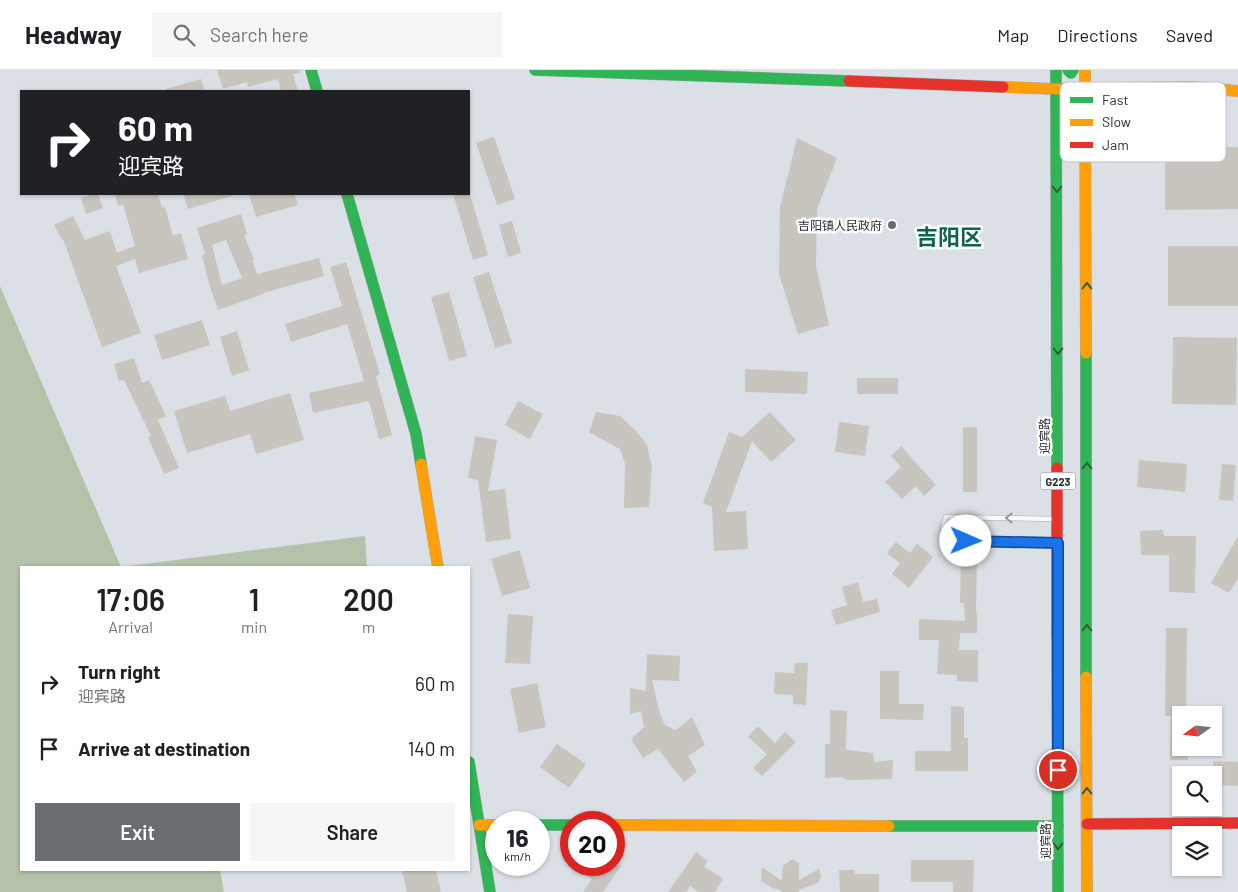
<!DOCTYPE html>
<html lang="en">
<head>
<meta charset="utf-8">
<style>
	:root { --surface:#fff; --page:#f6f6f6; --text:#202124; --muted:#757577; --line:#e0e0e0; --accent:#696c71 }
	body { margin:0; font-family:Barlow,"Noto Sans SC",sans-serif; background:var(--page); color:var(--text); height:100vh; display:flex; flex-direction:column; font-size:19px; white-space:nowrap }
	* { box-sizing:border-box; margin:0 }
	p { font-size:16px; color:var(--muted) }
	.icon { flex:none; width:28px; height:28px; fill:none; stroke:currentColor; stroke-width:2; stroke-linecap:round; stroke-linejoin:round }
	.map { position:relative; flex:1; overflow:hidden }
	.side { position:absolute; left:20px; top:496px; width:450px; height:305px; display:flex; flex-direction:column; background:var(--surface); border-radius:0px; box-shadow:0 1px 4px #0004 }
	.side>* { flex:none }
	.top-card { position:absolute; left:20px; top:20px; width:450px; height:105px; border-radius:0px; box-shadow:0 1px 4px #0004; background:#202124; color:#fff; overflow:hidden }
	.needle { width:32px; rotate:255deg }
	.tools { position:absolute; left:1172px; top:636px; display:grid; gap:10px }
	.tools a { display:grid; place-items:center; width:50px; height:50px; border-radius:0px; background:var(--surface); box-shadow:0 1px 4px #0004; font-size:25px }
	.speed { position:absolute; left:485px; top:741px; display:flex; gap:10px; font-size:25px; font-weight:700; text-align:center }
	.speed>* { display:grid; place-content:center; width:65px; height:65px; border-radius:50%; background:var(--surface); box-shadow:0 1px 4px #0004; line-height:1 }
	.speed small { font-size:12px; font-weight:400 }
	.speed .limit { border:8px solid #d22; background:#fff; color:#111 }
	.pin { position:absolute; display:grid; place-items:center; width:42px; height:42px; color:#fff; margin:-21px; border:2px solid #fff; border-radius:50%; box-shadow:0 1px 5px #0007 }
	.me { position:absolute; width:55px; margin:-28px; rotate:91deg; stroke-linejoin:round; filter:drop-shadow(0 0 4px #0008) }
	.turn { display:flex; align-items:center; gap:18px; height:105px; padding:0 15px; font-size:22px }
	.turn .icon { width:65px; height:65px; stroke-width:2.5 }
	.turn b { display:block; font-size:35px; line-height:42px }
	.eta { display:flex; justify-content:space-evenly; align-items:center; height:85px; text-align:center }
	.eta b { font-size:30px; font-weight:600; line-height:35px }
	.primary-button { display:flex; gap:10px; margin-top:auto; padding:10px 15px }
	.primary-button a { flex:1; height:58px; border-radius:0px; background:var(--accent); color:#fff; font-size:20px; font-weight:600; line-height:58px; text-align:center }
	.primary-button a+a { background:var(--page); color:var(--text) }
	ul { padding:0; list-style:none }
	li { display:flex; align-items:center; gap:15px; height:65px; padding:0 15px }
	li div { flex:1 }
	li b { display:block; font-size:19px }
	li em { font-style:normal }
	header { display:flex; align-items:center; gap:30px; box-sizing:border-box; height:70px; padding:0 25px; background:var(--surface); border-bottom:1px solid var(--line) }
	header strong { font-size:24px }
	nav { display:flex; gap:28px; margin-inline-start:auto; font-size:18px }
	.search { width:350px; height:45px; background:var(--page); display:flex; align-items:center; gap:12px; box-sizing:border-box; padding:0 18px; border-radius:0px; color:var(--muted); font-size:19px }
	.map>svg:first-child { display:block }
</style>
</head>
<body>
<header>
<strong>Headway</strong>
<div class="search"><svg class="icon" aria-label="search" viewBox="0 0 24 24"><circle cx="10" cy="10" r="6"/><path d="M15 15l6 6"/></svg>Search here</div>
<nav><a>Map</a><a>Directions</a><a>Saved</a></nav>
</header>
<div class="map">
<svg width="1238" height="822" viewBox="0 0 1238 822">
	<rect width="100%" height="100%" fill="#dbe0e6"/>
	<path fill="#b4c2aa" d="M0,216L121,497L365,466L367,497L21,498V800H220L224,822H0Z"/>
	<g fill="#c8c4be" fill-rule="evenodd">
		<path d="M217,0H299L300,3L293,4L298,21H281L278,9L248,17L247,12L223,19Z"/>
		<path d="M201,9L205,21H166V19Z"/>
		<path d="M494,67L515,129L497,135L476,73Z"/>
		<path d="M797,68L837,88L817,139L816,196L829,255L798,264L779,204L780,137Z"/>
		<path d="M1165,77H1238V139L1165,140Z"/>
		<path d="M93,124H98L103,138L86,144L81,128Z"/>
		<path d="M115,124H158L162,138L165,137L173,166L181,163L188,189L139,203L135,189L116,196L141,263L102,277L63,169L62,170L54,155L73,146L85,170L110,161L117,183L135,176L123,134L118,136Z"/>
		<path d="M183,124H231L232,126L188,139Z"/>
		<path d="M249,124H294L298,135L256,147Z"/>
		<path d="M453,124H470L488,185L473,190Z"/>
		<path d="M241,144L247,164L244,165L254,189L252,190L257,204L319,188L324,206L263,223L264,224L218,240L209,214L202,185L205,184L197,158ZM226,170L242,208L222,215L212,175Z"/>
		<path d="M512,151L521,183L508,187L499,155Z"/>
		<rect x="1168" y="176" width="70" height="60"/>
		<path d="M346,192L380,304L376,306L392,365L379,369L369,331L313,343L309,323L364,311L347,254L291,272L285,254L342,236L330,197Z"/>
		<path d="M489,202L512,273L495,278L473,207Z"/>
		<path d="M449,222L467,286L449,291L431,227Z"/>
		<path d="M202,250L210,275L162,290L154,265Z"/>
		<path d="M237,261L249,300L232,306L220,267Z"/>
		<path d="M1173,267L1237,268L1236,335L1172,334Z"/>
		<path d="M134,288L142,313L149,310L166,346L158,350L179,398L164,404L148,367L151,366L124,310L119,311L114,294Z"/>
		<path d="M745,299L808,302L807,324L745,322Z"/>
		<rect x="857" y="308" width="41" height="16"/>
		<path d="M290,323L304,370L256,384L250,364L187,383L174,341L225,326L230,341Z"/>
		<path d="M518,331L543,344L530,369L505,355Z"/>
		<path d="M596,342L620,346L636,361L647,375L652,397L649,437L624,438L625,394L620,379L589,362Z"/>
		<path d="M770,342L796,370L771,392L752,371L726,442L746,441L748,479L714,481L712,437L703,433L729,362L742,367Z"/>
		<path d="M839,352L869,356L865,386L835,382Z"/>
		<rect x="963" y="357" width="14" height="65"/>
		<path d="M475,366L497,370L488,421L505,419L511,469L486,472L478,410L468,408Z"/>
		<path d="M901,376L936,415L924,426L916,416L902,429L885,412L901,397L891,386Z"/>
		<path d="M1139,390L1187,394L1185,422L1137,417Z"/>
		<path d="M1222,394L1236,395L1233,431L1219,430Z"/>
		<path d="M1163,460L1164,466H1196L1195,523L1169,522V485H1141L1140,461Z"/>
		<path d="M1238,466V508L1229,523L1211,513Z"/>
		<path d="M896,472L910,483L917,474L933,487L909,518L892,504L900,493L887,483Z"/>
		<path d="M516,481H520L530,518L502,526L491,489Z"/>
		<path d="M961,486L977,487L976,542H977V563H960L959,580H978V612L957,611V605L937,604L939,570H919V549L965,551L964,533H960Z"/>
		<path d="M858,512L863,532L877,529L880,542L836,555L831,540L847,535L842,517Z"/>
		<path d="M508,544L533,546L530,594L505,593Z"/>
		<path d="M1166,558H1187L1186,645H1181V678H1188V690H1170L1171,646H1165Z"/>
		<path d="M647,584L680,586L679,611L652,610L660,644L665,655L676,660L692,647L705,675L688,686L697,702L684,712L658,679L643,688L631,669L644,657L641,641L630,644V618L646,621Z"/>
		<path d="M795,593H808L806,635L793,634V625L774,624L775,602L794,603Z"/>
		<path d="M880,601H899V634H924L923,650L880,649Z"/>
		<path d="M537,613L546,657L519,663L510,619Z"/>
		<path d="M951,636L964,637V668H968V701H915V681H951Z"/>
		<path d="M830,640L847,641L846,680L873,683L874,692L893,690L892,709L847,710L842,707L825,708V674H830Z"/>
		<path d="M758,656L775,673L785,662L796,672L762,706L753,698L767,684L748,667Z"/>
		<path d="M557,674L586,694L569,718L540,697Z"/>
		<path d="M1213,691L1238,692V716L1214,715Z"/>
		<path d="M696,782L708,791L704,796L723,809L715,822H699L690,816L686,822H668Z"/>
		<path d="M792,789L799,793V810L819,799L821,806L818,813L799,820V822H781V820L772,818L761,811L762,797L782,811L783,796Z"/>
		<path d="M911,790H974L973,822H953V812H911Z"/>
		<path d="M573,795H622L603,822H583L592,809Z"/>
		<path d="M402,800H436L441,822H407Z"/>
		<path d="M839,800H855V804H879V822H840Z"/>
	</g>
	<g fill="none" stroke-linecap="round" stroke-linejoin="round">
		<defs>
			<path id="lane" d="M1053,473L948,471C942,462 942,456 946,447L1054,449"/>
			<g id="fast">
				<path d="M311,0L317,21"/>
				<path d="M535,0L849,11"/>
				<path d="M1056,0L1057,398"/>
				<path d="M1068,0L1071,3L1073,0"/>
				<path d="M1057,72L1071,54L1086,69"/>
				<path d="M347,124L416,364L421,394"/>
				<path d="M1086,283V607"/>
				<path d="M1057,563L1058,822"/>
				<path d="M469,692L490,822"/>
				<path d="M539,755H571"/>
				<path d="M889,756H1058"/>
			</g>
			<g id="slow">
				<path d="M1085,0L1086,283"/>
				<path d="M1003,17L1056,19L1192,17L1238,21"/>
				<path d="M421,394L438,498"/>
				<path d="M1086,607L1087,822"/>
				<path d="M479,755H496"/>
				<path d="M614,755L889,756"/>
			</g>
			<g id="jam">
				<path d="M849,11L1003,17"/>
				<path d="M1057,398V563"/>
				<path d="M1087,754L1238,753"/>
			</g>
		</defs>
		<use href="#lane" stroke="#a8acb1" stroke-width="5.5"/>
		<use href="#fast" stroke="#a8acb1" stroke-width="12"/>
		<use href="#slow" stroke="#a8acb1" stroke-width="12"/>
		<use href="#jam" stroke="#a8acb1" stroke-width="12"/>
		<use href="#lane" stroke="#fafafb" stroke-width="4.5"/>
		<use href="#fast" stroke="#30b455" stroke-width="11"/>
		<use href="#slow" stroke="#ff9f0a" stroke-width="11"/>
		<use href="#jam" stroke="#e5322d" stroke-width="11"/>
	</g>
	<defs><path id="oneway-chevron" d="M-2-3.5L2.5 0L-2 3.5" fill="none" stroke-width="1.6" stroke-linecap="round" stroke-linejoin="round" transform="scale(1.25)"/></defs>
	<g stroke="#2d5d3e">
		<use href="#oneway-chevron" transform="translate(1057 119) rotate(90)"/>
		<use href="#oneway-chevron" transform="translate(1087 216) rotate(-90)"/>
		<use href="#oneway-chevron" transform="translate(1058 281) rotate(90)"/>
		<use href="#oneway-chevron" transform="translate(1087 396) rotate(-90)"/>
		<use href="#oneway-chevron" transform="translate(1087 558) rotate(-90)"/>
		<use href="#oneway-chevron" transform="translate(1087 721) rotate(-90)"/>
		<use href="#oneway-chevron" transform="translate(1058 776) rotate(90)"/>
	</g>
	<use stroke="#929496" href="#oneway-chevron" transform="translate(1009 448) rotate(-179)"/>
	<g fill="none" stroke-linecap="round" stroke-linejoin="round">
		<defs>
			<path id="route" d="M966,471L1058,473V700"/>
		</defs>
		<use href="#route" stroke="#114b97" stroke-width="12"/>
		<use href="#route" stroke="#1a73e8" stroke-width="9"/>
	</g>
	<circle fill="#696c71" stroke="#fff" stroke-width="2" cx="892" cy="155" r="5"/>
	<g text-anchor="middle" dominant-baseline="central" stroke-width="5" stroke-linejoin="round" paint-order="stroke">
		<rect fill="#fff" stroke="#6b6d70" stroke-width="1" x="1040.5" y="402.5" width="35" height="17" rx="4"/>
		<g font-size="11" font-weight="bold" fill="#2b2e32">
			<text x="1058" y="411">G223</text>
		</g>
		<g font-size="12" fill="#2b2e32" stroke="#fff" text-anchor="end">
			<text x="882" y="155">吉阳镇人民政府</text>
		</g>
		<g font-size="12" fill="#2b2e32" stroke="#fff">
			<text transform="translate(1044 366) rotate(-90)">迎宾路</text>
			<text transform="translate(1045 771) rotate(-90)">迎宾路</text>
		</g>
		<g font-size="22" font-weight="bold" fill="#0f6250" stroke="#fff">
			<text x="949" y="166">吉阳区</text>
		</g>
	</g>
	<rect x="1060" y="12" width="166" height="80" rx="8" fill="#fff" stroke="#bfc0c2" stroke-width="1"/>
	<rect x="1070" y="27" width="23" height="6" fill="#30b455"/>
	<rect x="1070" y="49" width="23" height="7" fill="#ff9f0a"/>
	<rect x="1070" y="72" width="23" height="6" fill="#e5322d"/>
	<g font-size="14" fill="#2b2e32">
		<text x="1102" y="35">Fast</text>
		<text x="1102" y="57">Slow</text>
		<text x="1102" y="80">Jam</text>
	</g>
</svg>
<div class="tools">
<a><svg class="needle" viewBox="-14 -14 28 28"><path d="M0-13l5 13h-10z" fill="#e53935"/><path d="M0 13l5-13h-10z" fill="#757577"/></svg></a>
<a><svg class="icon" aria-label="search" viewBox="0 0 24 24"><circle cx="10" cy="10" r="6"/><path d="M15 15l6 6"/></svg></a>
<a><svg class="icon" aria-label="layers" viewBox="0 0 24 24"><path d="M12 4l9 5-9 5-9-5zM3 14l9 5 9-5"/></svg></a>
</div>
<div class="speed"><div>16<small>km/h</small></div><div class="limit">20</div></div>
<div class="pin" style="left:1058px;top:700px;background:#d93025"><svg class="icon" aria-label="arrive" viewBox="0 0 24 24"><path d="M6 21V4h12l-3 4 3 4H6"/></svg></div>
<svg class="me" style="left:966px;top:471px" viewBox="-20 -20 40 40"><circle r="19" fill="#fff"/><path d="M0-13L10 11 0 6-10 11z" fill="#1a73e8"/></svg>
<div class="top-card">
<div class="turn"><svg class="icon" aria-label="right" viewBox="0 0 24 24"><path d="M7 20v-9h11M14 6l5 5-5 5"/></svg><div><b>60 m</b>迎宾路</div></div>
</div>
<section class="side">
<div class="eta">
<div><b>17:06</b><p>Arrival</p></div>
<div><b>1</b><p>min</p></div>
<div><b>200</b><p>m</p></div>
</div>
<ul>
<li><svg class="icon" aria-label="right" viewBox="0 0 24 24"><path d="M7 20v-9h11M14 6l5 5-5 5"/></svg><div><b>Turn right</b><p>迎宾路</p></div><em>60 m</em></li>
<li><svg class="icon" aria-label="arrive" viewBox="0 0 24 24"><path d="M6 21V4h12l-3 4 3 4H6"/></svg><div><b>Arrive at destination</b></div><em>140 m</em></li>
</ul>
<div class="primary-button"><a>Exit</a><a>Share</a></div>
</section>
</div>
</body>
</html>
